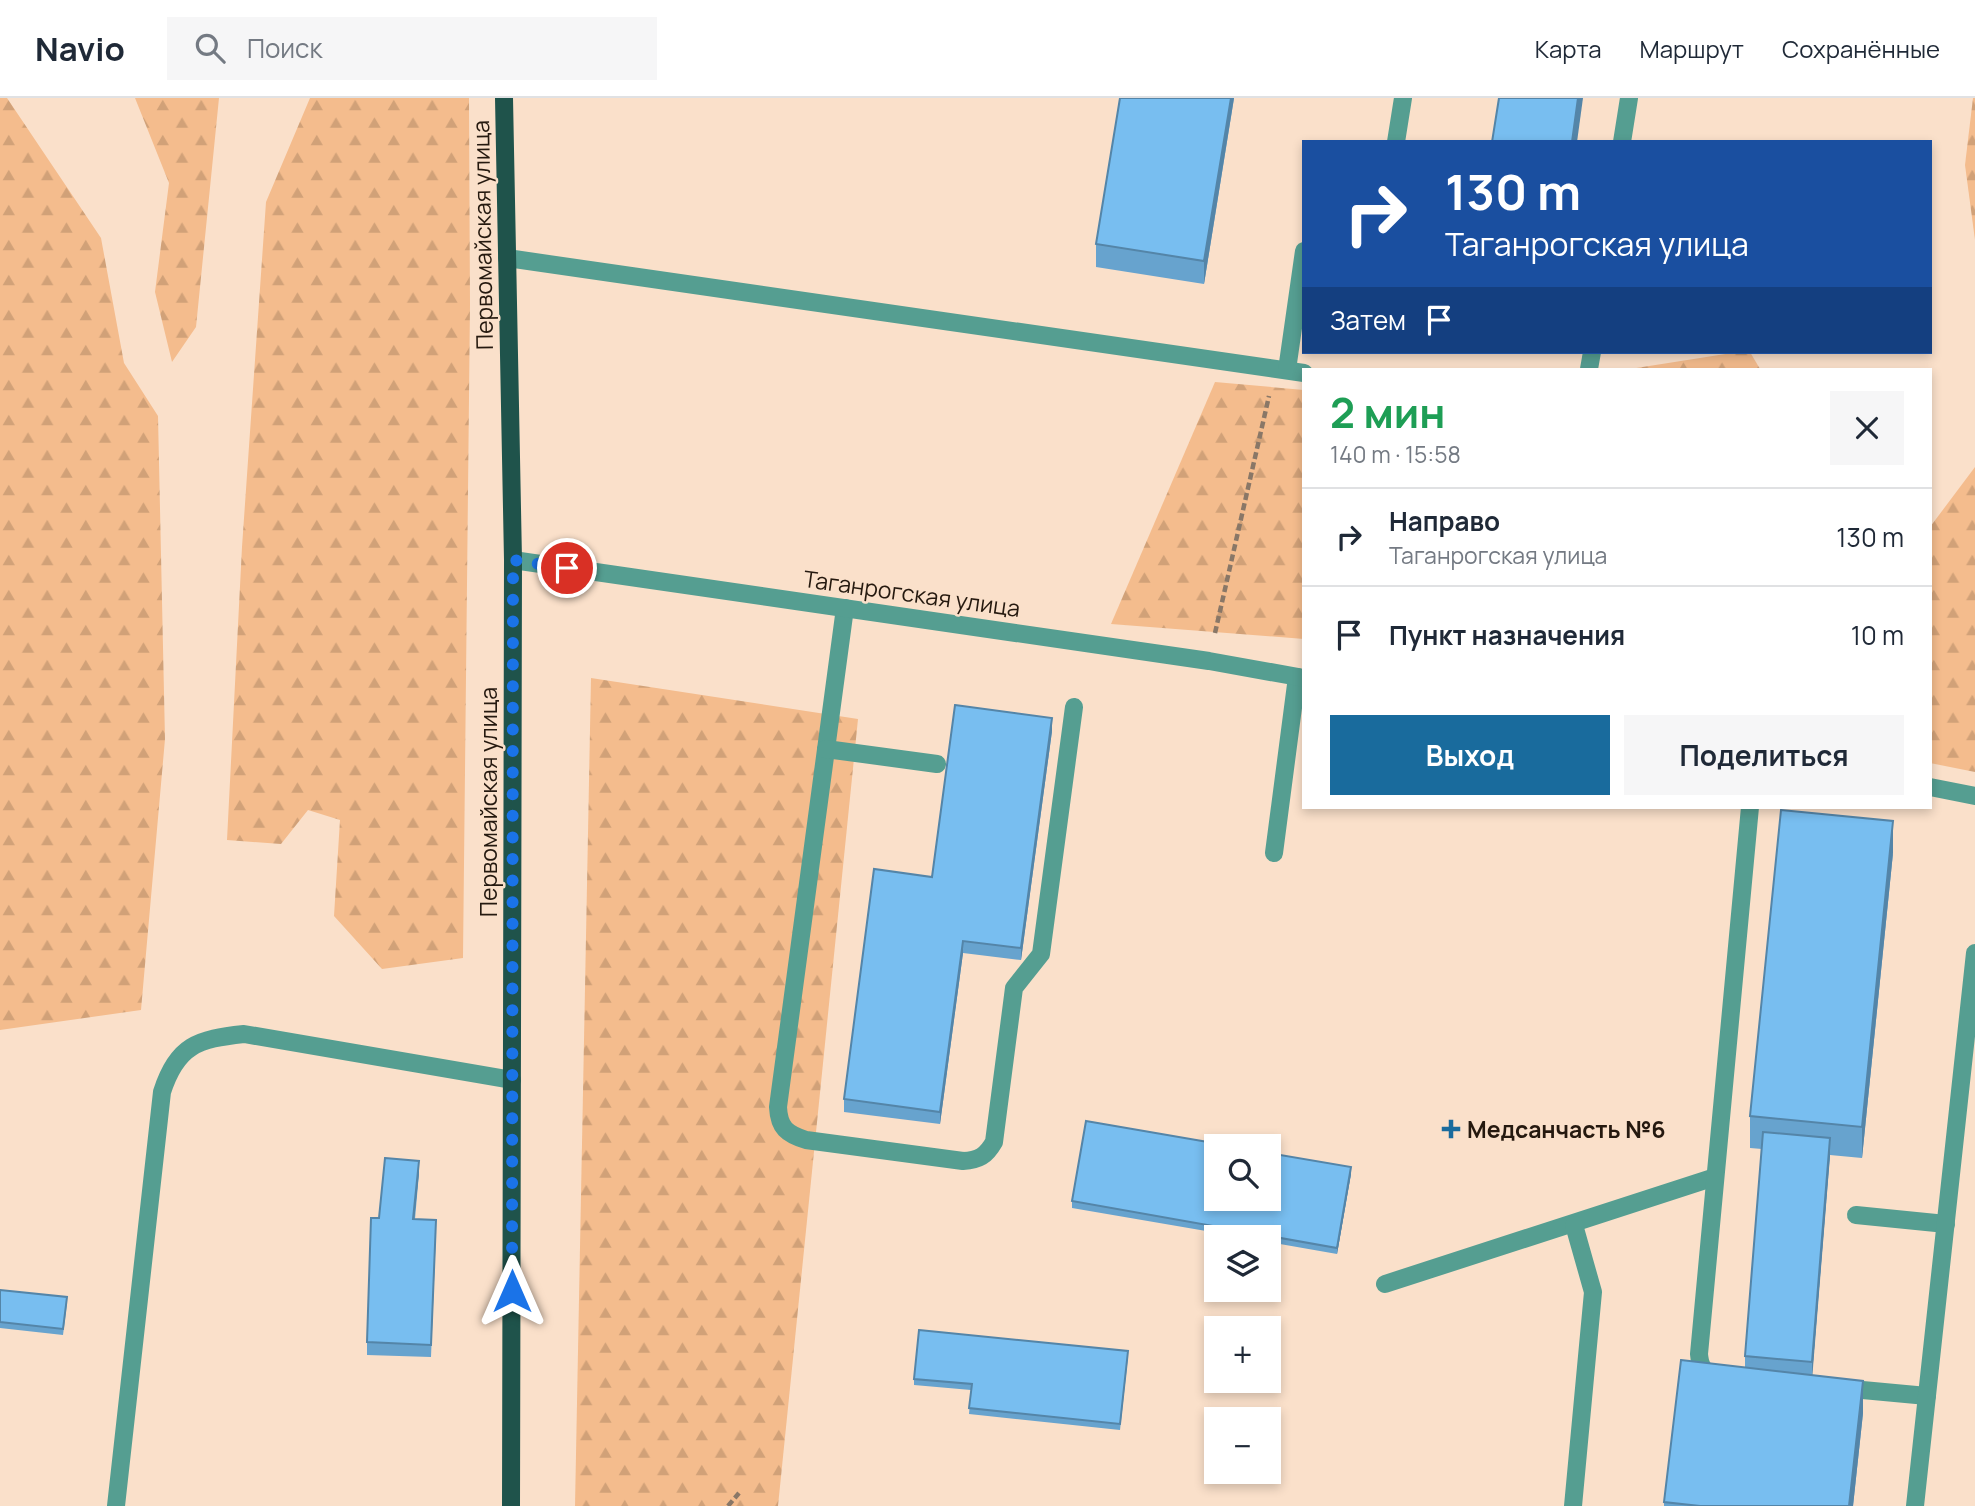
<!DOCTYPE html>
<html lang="ru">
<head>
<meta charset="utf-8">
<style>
	:root { --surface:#fff; --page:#f6f6f7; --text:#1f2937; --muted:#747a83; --line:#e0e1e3; --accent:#196b9d }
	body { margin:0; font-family:Manrope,sans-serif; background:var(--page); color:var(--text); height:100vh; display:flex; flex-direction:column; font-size:26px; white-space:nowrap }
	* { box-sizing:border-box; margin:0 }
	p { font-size:23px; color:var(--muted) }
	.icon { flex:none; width:38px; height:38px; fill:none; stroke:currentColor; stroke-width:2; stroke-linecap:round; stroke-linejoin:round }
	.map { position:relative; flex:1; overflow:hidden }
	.side { position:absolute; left:1302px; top:270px; width:630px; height:441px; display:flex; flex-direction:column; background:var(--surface); border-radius:0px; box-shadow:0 4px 10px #0003 }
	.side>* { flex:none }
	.banner { position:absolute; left:1302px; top:42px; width:630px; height:214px; border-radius:0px; box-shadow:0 4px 10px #0003; background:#1a4fa0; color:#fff; overflow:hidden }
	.tools { position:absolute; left:1204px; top:1036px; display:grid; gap:14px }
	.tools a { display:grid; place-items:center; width:77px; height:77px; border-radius:0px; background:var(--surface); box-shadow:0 4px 10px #0003; font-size:35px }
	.pin { position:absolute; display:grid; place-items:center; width:60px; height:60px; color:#fff; margin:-30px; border:4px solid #fff; border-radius:50%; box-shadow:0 2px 7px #0007 }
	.me { position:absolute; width:77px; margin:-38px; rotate:0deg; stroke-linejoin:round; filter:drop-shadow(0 0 5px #0008) }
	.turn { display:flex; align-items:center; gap:24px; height:147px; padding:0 28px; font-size:32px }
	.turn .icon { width:91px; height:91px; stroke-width:2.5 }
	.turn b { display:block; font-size:49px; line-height:60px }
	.then { display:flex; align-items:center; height:66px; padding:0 28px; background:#0003; gap:14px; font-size:26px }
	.round { display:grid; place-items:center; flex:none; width:74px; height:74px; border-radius:0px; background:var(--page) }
	.summary { display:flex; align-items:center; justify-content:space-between; height:119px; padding:0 28px }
	h1 { font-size:42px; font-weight:700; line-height:52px; color:#1e9e55 }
	.button { display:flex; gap:14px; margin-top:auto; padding:14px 28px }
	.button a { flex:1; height:80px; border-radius:0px; background:var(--accent); color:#fff; font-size:28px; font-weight:700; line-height:80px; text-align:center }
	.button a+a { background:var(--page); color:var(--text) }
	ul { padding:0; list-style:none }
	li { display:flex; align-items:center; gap:21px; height:98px; padding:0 28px; border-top:2px solid var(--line) }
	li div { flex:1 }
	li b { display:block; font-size:26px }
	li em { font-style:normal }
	header { display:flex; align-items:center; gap:42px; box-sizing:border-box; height:98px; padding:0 35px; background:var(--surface); border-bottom:2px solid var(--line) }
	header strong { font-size:33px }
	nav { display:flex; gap:38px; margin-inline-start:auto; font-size:24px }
	.search { width:490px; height:63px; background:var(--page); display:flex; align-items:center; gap:18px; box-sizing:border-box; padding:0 24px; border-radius:0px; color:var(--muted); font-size:26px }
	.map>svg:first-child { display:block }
</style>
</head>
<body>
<header>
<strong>Navio</strong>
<div class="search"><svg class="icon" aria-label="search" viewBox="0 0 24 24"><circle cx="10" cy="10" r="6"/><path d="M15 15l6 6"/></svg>Поиск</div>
<nav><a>Карта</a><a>Маршрут</a><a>Сохранённые</a></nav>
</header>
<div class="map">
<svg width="1975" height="1408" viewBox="0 0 1975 1408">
	<defs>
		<pattern id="forest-firs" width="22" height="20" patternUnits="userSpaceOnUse" patternTransform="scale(1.75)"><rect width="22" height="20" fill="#f4bc8d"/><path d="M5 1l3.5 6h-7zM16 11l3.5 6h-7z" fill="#d1a178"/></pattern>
	</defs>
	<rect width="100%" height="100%" fill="#fae0ca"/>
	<g fill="url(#forest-firs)">
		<path d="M0,0H7L101,140L124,265L158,318L165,641L141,912L0,932Z"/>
		<path d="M135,0H219L196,229L172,264L155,194L169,85Z"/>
		<path d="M310,0H469L470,207L463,860L382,871L334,818L340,722L308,712L281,746L227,742L242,449L266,104Z"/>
		<path d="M1973,0H1975V142L1965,67Z"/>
		<path d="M1738,254H1750L1760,271H1630Z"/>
		<path d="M1215,284L1304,292V541L1111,526Z"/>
		<path d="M1975,369V674L1930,665V429Z"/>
		<path d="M591,580L858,621L778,1408H575Z"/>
	</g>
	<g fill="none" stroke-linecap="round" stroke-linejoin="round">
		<g stroke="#897767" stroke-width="4.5" stroke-dasharray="7 3.5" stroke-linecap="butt">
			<path d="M1215,535L1269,298"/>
			<path d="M728,1408L739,1395"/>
		</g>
		<g stroke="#559e91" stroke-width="18">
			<path d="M1396,44L1403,0"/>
			<path d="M1622,44L1629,0"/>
			<path d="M507,160L1304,275"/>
			<path d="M1589,271L1592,254"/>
			<path d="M1287,272L1304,153"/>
			<path d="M845,510L778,1009C779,1030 787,1036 806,1042L963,1063C979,1062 986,1058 994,1044L1014,890L1041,856L1074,609"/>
			<path d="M826,651L937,666"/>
			<path d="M1274,755L1297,579"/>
			<path d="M1856,1117L1946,1126"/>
			<path d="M1385,1186L1715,1079"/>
			<path d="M1716,1278C1703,1274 1700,1268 1699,1256L1750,709"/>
			<path d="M1841,1290L1927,1298"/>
			<path d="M116,1408L162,994C177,947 198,941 244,936L512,982"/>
			<path d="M1573,1408L1593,1194L1574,1127"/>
			<path d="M1915,1408L1975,855"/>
		</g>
		<g stroke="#559e91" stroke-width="18">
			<path d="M513,462L1209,563L1304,580"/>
			<path d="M1930,689L1975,698"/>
		</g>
		<path stroke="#1f534b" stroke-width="18" d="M504,0L513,462L511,1408"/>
	</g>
	<g fill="#67a3ce">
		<path d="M1120,0H1234L1204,186L1096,169V146Z"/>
		<path d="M1052,633L1021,862L963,855L940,1026L844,1014V1001L932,779Z"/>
		<path d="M1893,755L1862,1060L1830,1057L1812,1277L1863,1315L1853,1408H1664V1404L1745,1270V1258L1762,1051L1750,1050V1018Z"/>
		<path d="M419,1075L415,1121L436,1134L431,1259L367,1257V1244L379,1120Z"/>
		<path d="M1351,1076L1337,1156L1269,1144V1139H1241L1072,1110V1103Z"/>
		<path d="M0,1192L67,1205L63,1237L0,1230Z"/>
		<path d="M1128,1259L1120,1332L969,1316L971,1292L914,1287V1281Z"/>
	</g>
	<g fill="#5485a8">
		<path d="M1231,0H1234L1204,186V163Z"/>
		<path d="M1578,0H1583L1577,44H1572Z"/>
		<path d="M1052,620V633L1021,862V850Z"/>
		<path d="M1893,723V755L1862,1060V1029Z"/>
		<path d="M963,843V855L940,1026V1014Z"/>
		<path d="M1830,1040V1058L1812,1282V1264Z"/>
		<path d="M419,1063V1075L413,1133V1121Z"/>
		<path d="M1351,1069V1076L1337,1156V1150Z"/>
		<path d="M1863,1283V1315L1853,1408H1849Z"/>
	</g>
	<g fill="#78bef0" stroke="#5485a8" stroke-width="2">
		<path d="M1120,0H1231L1204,163L1096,146Z"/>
		<path d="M1499,0H1578L1572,44H1492Z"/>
		<path d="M955,607L1052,620L1021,850L963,843L940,1014L844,1001L874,771L932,779Z"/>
		<path d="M1781,712L1893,723L1862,1029L1750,1018Z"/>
		<path d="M1086,1023L1231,1048H1216V1101H1269V1055L1351,1069L1337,1150L1072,1103Z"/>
		<path d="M1763,1034L1830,1040L1812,1264L1745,1258Z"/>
		<path d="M385,1060L419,1063L413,1121L436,1122L431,1247L367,1244L371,1120H379Z"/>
		<path d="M0,1192L67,1199L63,1231L0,1224Z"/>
		<path d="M919,1232L1128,1253L1120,1326L969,1310L972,1286L914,1281Z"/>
		<path d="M1681,1262L1863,1283L1849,1408H1700L1664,1404Z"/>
	</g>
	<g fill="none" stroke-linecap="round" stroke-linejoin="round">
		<path stroke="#1a73e8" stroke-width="12" stroke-dasharray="0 21.6" d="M512,1193L513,462L567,470"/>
	</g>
	<path fill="#196b9d" stroke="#fae0ca" stroke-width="2.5" d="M1447.5 1020.5h7v7h7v7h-7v7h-7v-7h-7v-7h7z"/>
	<g text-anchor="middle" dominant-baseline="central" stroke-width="5" stroke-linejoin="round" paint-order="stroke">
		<g font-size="23" fill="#25190f" stroke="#fae0ca">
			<text transform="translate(482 137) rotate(-91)">Первомайская улица</text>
			<text transform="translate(912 495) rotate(8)">Таганрогская улица</text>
			<text transform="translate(488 704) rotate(-90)">Первомайская улица</text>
		</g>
		<g font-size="23" font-weight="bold" fill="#25190f" stroke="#fae0ca" text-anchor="start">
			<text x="1467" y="1031">Медсанчасть №6</text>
		</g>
	</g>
</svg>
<div class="tools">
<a><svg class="icon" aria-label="search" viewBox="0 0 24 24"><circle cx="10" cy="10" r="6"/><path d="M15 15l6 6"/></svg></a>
<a><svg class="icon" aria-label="layers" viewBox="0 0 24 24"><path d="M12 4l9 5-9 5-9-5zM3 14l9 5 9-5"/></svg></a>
<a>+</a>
<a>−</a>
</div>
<div class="pin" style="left:567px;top:470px;background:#d93025"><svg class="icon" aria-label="arrive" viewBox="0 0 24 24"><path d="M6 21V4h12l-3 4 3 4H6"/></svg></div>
<svg class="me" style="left:512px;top:1193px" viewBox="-20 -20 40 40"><path d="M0-17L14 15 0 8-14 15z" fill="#1a73e8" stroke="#fff" stroke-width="4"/></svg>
<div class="banner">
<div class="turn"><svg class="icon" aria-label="right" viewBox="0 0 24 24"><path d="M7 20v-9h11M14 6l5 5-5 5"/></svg><div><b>130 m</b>Таганрогская улица</div></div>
<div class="then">Затем<svg class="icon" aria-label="arrive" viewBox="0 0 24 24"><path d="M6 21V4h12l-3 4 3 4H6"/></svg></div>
</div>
<section class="side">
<div class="summary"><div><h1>2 мин</h1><p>140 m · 15:58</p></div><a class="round"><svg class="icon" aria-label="close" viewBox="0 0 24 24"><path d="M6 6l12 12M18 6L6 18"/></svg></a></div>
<ul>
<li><svg class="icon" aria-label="right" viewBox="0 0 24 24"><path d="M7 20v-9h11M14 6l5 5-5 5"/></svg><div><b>Направо</b><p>Таганрогская улица</p></div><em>130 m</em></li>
<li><svg class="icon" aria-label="arrive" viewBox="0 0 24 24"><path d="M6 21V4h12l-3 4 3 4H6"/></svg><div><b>Пункт назначения</b></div><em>10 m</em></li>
</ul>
<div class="button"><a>Выход</a><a>Поделиться</a></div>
</section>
</div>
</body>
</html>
